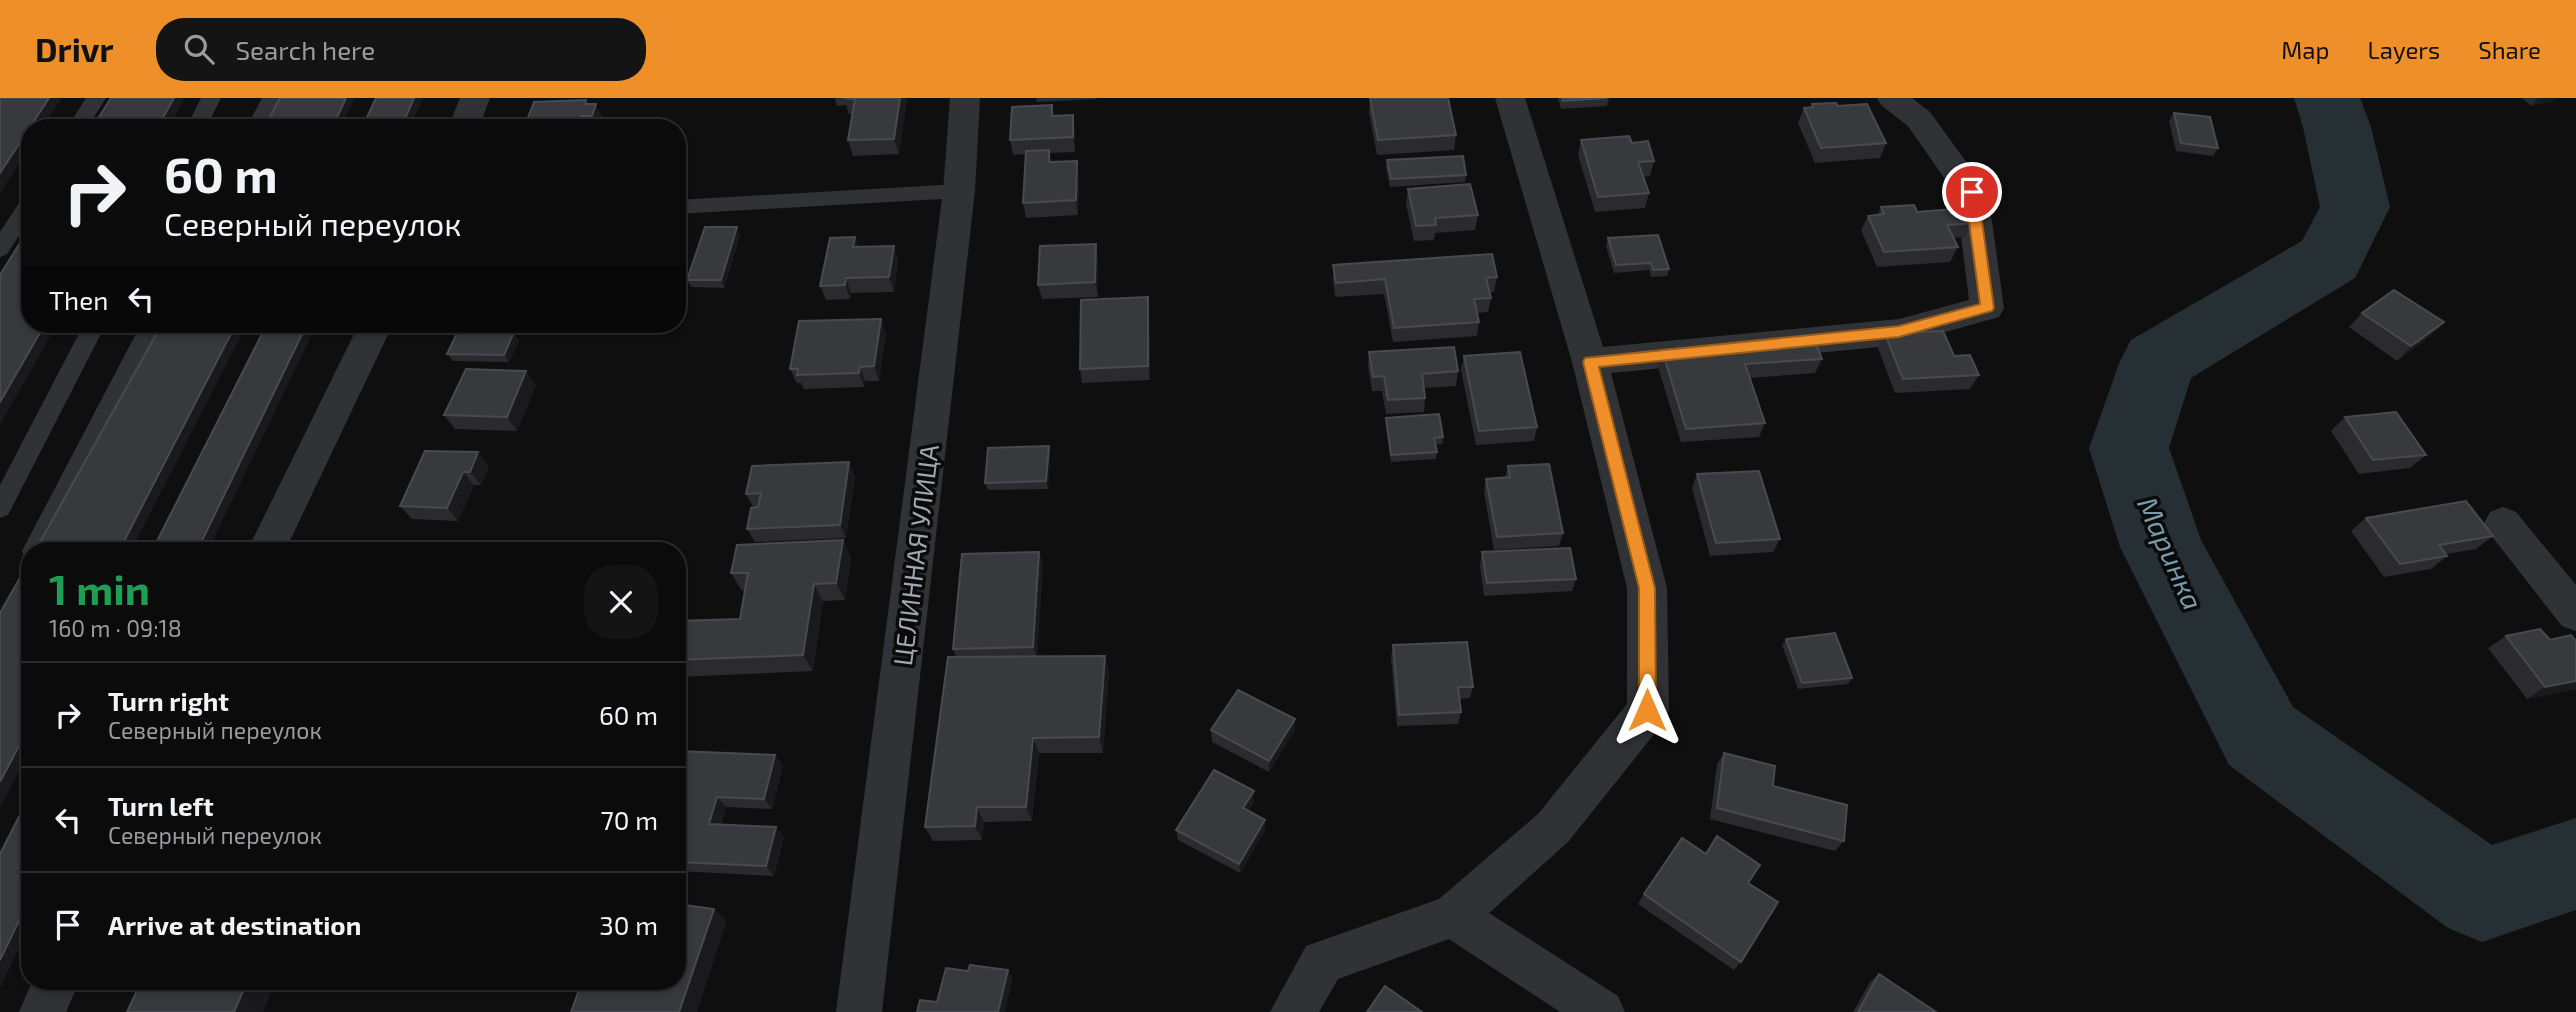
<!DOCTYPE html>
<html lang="en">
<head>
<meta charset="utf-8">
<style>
	:root { --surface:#0b0b0c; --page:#141415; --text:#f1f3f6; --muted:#9a9b9d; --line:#2b2b2d; --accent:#ef8f29 }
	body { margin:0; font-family:"Exo 2",sans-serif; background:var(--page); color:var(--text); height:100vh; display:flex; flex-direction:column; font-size:26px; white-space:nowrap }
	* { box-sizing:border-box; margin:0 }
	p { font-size:23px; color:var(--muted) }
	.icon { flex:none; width:38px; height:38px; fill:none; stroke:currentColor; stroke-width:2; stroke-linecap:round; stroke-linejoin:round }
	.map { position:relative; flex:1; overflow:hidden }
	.panel { position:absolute; left:21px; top:444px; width:665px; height:448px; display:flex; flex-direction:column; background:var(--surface); border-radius:28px; box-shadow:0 4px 10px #0003,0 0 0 2px var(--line) }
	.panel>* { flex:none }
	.top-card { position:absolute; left:21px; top:21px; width:665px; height:214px; border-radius:28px; box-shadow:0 4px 10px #0003,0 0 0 2px var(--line); background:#0b0b0c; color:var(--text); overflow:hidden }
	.pin { position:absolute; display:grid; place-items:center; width:60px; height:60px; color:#fff; margin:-30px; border:4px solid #fff; border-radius:50%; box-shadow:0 2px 7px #0007 }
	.me { position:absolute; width:77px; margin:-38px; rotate:0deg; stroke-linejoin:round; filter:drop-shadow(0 0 5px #0008) }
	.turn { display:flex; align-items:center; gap:24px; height:147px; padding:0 28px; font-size:32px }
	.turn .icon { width:91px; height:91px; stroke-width:2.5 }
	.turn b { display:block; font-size:49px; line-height:60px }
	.then { display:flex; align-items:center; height:66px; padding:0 28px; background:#0003; gap:14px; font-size:26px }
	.round { display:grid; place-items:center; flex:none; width:74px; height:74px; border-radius:28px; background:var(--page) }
	.headline { display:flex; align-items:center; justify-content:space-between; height:119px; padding:0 28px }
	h1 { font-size:42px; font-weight:700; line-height:52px; color:#1e9e55 }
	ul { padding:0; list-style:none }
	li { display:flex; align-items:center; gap:21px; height:105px; padding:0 28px; border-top:2px solid var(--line) }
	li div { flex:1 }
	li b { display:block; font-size:26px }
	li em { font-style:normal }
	header { display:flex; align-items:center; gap:42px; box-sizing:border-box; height:98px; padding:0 35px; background:var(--accent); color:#111 }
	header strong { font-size:33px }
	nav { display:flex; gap:38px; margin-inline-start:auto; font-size:24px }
	.search { width:490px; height:63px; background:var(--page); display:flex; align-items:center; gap:18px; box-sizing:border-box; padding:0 24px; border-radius:28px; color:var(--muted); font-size:26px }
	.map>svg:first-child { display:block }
</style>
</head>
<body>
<header>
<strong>Drivr</strong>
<div class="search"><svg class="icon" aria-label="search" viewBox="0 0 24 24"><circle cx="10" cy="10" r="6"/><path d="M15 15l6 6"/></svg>Search here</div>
<nav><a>Map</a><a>Layers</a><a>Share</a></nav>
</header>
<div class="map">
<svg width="2576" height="914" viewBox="0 0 2576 914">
	<rect width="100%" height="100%" fill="#0f0f10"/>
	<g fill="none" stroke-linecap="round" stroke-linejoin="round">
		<path fill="#263034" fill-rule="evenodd" d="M2294,0H2360L2371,29L2390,109L2355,180L2191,280L2169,350L2201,442L2293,609L2492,747L2576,720V812L2482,844L2448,830L2229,667L2120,449L2089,350L2120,263L2131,242L2302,143L2320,109L2303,29Z"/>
		<g fill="#303235" fill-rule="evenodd">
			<path d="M86,0H106L87,30H67Z"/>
			<path d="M201,0H221L206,30H186Z"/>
			<path d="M262,0H282L266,30H246Z"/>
			<path d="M959,86L966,88L969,93L966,98L959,100L677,116V102Z"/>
			<path d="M30,97V121L7,156L0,159V134L23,99Z"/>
			<path d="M84,226H106L8,417L0,420V387Z"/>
			<path d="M141,226H163L46,453H30V462L25,460L22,453Z"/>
		</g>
		<g fill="#303235" fill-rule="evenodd">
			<path d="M460,0H490L479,30H448Z"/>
			<path d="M950,0H980L975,93L882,914H836L943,93Z"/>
			<path d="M1495,0H1525L1603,249L1899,221L1969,202L1956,97L1908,28L1881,7L1877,0H1912L1930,14L1983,87L1988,95L2004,210L1999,219L1899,247L1611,275L1667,490L1669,612L1663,625L1568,744L1489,815L1618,898L1625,914H1560L1449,841L1338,881L1319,914H1270L1306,848L1439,801L1538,716L1627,606V490L1572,264Z"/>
			<path d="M359,226H393L285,453H247Z"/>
			<path d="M2503,409L2516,414L2576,487V533L2562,528L2490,436L2484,425L2490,414Z"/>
			<path d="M32,884H79L66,914H19Z"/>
		</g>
	</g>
	<g fill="#2b2b2f">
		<path d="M835,0H907L899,56L853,58L848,42L853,16H849L846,7L837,8Z"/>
		<path d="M1036,0H1097V1L1037,4Z"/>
		<path d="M1370,0L1456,37L1454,52L1377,57L1369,15Z"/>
		<path d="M1558,0H1609L1607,8L1561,11Z"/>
		<path d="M2522,0H2556L2553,3L2531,8Z"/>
		<path d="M586,2L589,6L604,21L601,30H524Z"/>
		<path d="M1812,6L1838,8L1886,45L1880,60L1815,65L1798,25L1804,10H1811Z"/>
		<path d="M1052,7L1054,18L1073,17L1075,32V54L1050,55L1051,64L1079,78L1078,117L1026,120L1023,105L1026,56L1013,57L1010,42Z"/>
		<path d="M2174,15L2218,50L2213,58L2176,53L2169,23Z"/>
		<path d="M1581,42L1632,45L1654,63L1650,78L1643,79L1649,95L1645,110L1595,114L1578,57Z"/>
		<path d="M1387,62L1466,77L1465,84L1390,89L1386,70Z"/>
		<path d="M1408,91L1478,117L1475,132L1435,135L1434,142L1414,143L1406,106Z"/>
		<path d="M1881,109L1917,114L1973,125L1965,139L1954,140L1958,149L1950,164L1877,169L1861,132L1868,118L1878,117Z"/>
		<path d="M740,137L724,190L691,189L687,182Z"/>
		<path d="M855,139L859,149L894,148L898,162L894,194L851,195L850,201L826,202L820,188Z"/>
		<path d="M1608,140L1669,171L1667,178L1651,179L1649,172L1614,175L1606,148Z"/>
		<path d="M1098,160V199L1042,201L1038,187Z"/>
		<path d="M1333,167L1497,179L1494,194H1489L1491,200L1488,214L1477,215L1479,224L1477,238L1393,244L1384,196L1335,199L1333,182Z"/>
		<path d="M1149,213L1150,282L1082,285L1080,271Z"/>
		<path d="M2362,215L2444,224L2429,239L2397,263L2349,229Z"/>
		<path d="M886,235L879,283H865L864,289L804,291L801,285H797L790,271Z"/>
		<path d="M1885,236L1954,258L1979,277L1970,291L1895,295L1878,250Z"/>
		<path d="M519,242L509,264L453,263L447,256Z"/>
		<path d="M1662,252L1822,261L1815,275L1750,280L1765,325L1759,339L1681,344L1657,266Z"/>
		<path d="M1369,254L1458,273L1456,288L1424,290L1425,300L1424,314L1386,316L1382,293H1372L1368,268Z"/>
		<path d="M1464,258L1537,329L1534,343L1476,347L1461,272Z"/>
		<path d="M536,287L517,333L455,331L444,317Z"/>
		<path d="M2345,319L2426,357L2410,370L2359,376L2331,333Z"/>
		<path d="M1386,320L1443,339L1442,346L1436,347L1437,354L1436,361L1391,364L1386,327Z"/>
		<path d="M478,354L489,368L481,387H474L458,423L412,421L400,408Z"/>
		<path d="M1050,355L1048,391L988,392L985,385Z"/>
		<path d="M1508,368L1563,435L1559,448L1494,452L1484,394L1486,381L1505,380Z"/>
		<path d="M1697,376L1780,441L1773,454L1710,458L1692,390Z"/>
		<path d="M855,378L846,440L755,444L747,431L753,409L746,396Z"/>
		<path d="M2366,420L2493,438L2476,451L2446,456L2447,458L2431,471L2384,479L2351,433Z"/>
		<path d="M843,442L851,460L845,502L823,503L813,573L677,579V523L740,521L745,493H742L731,475Z"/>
		<path d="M1039,454L1043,467L1037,559L1105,558L1109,574L1103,655H1039L1032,723L984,724L982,742L933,743L925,729L956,559L953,551Z"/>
		<path d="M1482,454L1576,481L1572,493L1484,498L1480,467Z"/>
		<path d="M2506,538L2576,591L2527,601L2488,550Z"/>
		<path d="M1786,541L1852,580L1848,586L1798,591L1782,547Z"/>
		<path d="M1393,547L1473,589L1470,600L1459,601L1461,614L1458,626L1397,628L1391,559Z"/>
		<path d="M1295,621V632L1269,674L1212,644L1211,632Z"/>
		<path d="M677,653L783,668L772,711L726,709L721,727L784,739L774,778L677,773Z"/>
		<path d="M1724,655L1773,688L1844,743L1835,753L1710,721L1717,666Z"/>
		<path d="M1254,703L1248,713L1265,722V732L1240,775L1178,742L1176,732Z"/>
		<path d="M1644,796L1741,864L1734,872L1638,806Z"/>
		<path d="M1879,876L1936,914H1853L1870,884Z"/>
	</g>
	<g fill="#1a1a1d">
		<path d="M49,0H62L42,30H30V49L0,95V75Z"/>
		<path d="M174,0H185L168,30H157Z"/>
		<path d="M346,0H355L341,30H332Z"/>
		<path d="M414,0H423L410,30H401Z"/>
		<path d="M900,0H907L899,56L894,41Z"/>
		<path d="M2538,0H2556L2553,3L2531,8Z"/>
		<path d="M586,2L593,15L596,6L604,21L601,30H598L585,6Z"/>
		<path d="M1073,17L1075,32V54L1073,39Z"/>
		<path d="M581,18L587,30H577Z"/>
		<path d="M1077,63L1079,78L1078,117L1076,102Z"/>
		<path d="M737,129L740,137L724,190L721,182Z"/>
		<path d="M855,139L861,154L853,149Z"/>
		<path d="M1096,146L1098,160V199L1095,184Z"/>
		<path d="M894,148L898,162L894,194L889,179Z"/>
		<path d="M846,180L851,195L850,201L845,187Z"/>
		<path d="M1148,199L1149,213L1150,282L1148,268Z"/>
		<path d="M881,221L886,235L879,283L874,268Z"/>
		<path d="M2444,224L2429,239L2397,263L2411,248Z"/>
		<path d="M45,226H57L0,327V304Z"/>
		<path d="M236,226H247L131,453H119Z"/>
		<path d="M307,226H317L208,453H197Z"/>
		<path d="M514,234L519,242L509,264L504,257Z"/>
		<path d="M860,269L865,283L864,289L859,275Z"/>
		<path d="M526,273L536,287L517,333L507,319Z"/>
		<path d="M1049,348L1050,355L1048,391L1046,383Z"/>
		<path d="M478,354L489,368L481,387L470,374Z"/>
		<path d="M849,364L855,378L846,440L840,427Z"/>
		<path d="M463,374L474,387L458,423L447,410Z"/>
		<path d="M843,442L851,460L845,502L836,485Z"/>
		<path d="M1039,454L1043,467L1037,561L1033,549Z"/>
		<path d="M814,486L823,503L813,573L803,557Z"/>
		<path d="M1105,558L1109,574L1103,655L1099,639Z"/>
		<path d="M2576,583V591L2527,601L2545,589Z"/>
		<path d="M1295,621V632L1269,674V663Z"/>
		<path d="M30,627V652L0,710V684Z"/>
		<path d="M1033,640L1039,655L1032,723L1026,709Z"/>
		<path d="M775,657L783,668L772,711L764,701Z"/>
		<path d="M1254,693V703L1243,721V710Z"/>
		<path d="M717,699L726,709L718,736L709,726Z"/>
		<path d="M977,709L984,724L982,742L975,728Z"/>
		<path d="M1265,722V732L1240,775L1239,766Z"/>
		<path d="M776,729L784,739L774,778L766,768Z"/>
		<path d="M30,800V827L0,890V862Z"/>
		<path d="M714,811L727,823L697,914H679Z"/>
		<path d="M1008,872L1013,881L1005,914H998Z"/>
		<path d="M247,884H276L263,914H234Z"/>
	</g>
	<g fill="#37393d" stroke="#484a4f" stroke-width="2">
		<path d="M0,0H49L0,75Z"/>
		<path d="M111,0H174L157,30H92Z"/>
		<path d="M280,0H346L332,30H264Z"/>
		<path d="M376,0H414L401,30H362Z"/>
		<path d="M844,0H900L894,41L848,42L855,1Z"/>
		<path d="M1370,0H1448L1456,37L1378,42Z"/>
		<path d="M1562,0H1607L1563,3Z"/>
		<path d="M586,2L585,6H596L592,18H581L577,30H524L534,4Z"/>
		<path d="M1836,5L1838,8L1867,6L1886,45L1821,50L1804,10L1813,9L1812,6Z"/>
		<path d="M1052,7V18L1073,17V39L1010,42L1012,9Z"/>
		<path d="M2174,15L2210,19L2218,50L2181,45Z"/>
		<path d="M1629,38L1632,45L1648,43L1654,63L1638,64L1649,95L1598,99L1581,42Z"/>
		<path d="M1049,52V64L1077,63L1076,102L1023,105L1026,53Z"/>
		<path d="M1463,58L1466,77L1391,81L1387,62Z"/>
		<path d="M1470,86L1478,117L1435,120L1436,127L1416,128L1408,91Z"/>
		<path d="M1914,107L1917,114L1966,110L1973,125L1947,127L1958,149L1884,154L1868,118L1884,116L1881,109Z"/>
		<path d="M30,129V226H45L0,304V177Z"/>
		<path d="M705,129H737L721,182H687Z"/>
		<path d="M1658,137L1669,171L1653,172L1651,165L1616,167L1608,140Z"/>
		<path d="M855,139L853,149L894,148L889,179L846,180L845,187L820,188L830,140Z"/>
		<path d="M1096,146L1095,184L1038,187L1040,148Z"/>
		<path d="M1492,156L1497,179L1486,180L1491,200L1474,201L1479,224L1394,230L1385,181L1336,185L1333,167Z"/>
		<path d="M2394,192L2444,224L2411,248L2362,215Z"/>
		<path d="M1148,199V268L1080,271L1081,202Z"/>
		<path d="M881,221L874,268L860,269L859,275L797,277L798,271H790L799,223Z"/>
		<path d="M162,226H236L119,453H35Z"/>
		<path d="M267,226H307L197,453H152Z"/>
		<path d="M458,233L514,234L504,257L447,256Z"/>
		<path d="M1943,233L1954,258L1970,257L1979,277L1903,281L1885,236Z"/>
		<path d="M1814,241L1822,261L1745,266L1765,325L1686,331L1662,252Z"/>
		<path d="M1454,249L1458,273L1422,276L1425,300L1388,302L1384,278L1373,279L1369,254Z"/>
		<path d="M1520,254L1537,329L1479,333L1464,258Z"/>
		<path d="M466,271L526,273L507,319L444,317Z"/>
		<path d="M2396,314L2426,357L2373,362L2345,319Z"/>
		<path d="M1439,316L1443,339L1434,340L1437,354L1391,357L1386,320Z"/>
		<path d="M1049,348L1046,383L985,385L988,350Z"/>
		<path d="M425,353L478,354L470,374H463L447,410L400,408Z"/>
		<path d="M849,364L840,427L747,431L751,410L758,409L761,395L746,396L752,368Z"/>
		<path d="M1549,366L1563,435L1497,439L1486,381L1510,379L1508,368Z"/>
		<path d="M1759,373L1780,441L1716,445L1697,376Z"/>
		<path d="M2466,403L2493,438L2439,447L2447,458L2400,466L2366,420Z"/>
		<path d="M843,442L836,485L814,486L803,557L677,562V523L740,521L748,475H731L737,447Z"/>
		<path d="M1570,450L1576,481L1487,485L1482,454Z"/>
		<path d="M1039,454L1033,549L953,551L962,456Z"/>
		<path d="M30,462V627L0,684V515Z"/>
		<path d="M2540,531L2550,542L2571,537L2576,543V583L2545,589L2506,538Z"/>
		<path d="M1835,535L1852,580L1802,585L1786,541Z"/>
		<path d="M1467,544L1473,589H1458L1461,614L1399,617L1393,547Z"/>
		<path d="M1105,558L1099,639L1033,640L1026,709H977L975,728L925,729L948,559Z"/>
		<path d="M1238,592L1295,621L1269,663L1211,632Z"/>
		<path d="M677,653L775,657L764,701L717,699L709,726L776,729L766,768L677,764Z"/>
		<path d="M1724,655L1775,668L1773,688L1847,707L1844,743L1717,710Z"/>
		<path d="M1214,672L1254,693L1243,710L1265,722L1239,766L1176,732Z"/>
		<path d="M30,697V800L0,862V756Z"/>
		<path d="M1717,738L1760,767L1748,785L1778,804L1741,864L1644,796L1682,740L1706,756Z"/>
		<path d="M677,806L714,811L679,914H571L582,884H677Z"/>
		<path d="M970,867L1008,872L998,914H917L920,902L937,904L946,870L968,873Z"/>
		<path d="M1879,876L1936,914H1858Z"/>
		<path d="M141,884H247L234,914H127Z"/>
		<path d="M1385,888L1422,914H1367Z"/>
	</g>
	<path fill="#ef8f29" stroke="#9b5d1b" stroke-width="2" d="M1972,90L1978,94L1994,210L1992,213L1899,239L1599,269L1655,490L1656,612L1653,618L1647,620L1641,618L1639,612V490L1583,264L1585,260L1899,228L1980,206L1965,94Z"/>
	<g text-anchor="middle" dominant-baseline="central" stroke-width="7" stroke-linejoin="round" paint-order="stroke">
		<g font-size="26" fill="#a0a8b1" stroke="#0a0a0b">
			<text transform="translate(915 457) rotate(-83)">ЦЕЛИННАЯ УЛИЦА</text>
		</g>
		<g font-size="28" font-style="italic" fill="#779bad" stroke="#0a0a0b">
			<text transform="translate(2171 455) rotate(66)">Маринка</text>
		</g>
	</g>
</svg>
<div class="pin" style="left:1972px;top:94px;background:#d93025"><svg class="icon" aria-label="arrive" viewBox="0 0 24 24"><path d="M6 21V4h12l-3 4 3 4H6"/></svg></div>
<svg class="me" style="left:1647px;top:612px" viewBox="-20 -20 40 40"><path d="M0-17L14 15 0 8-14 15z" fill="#ef8f29" stroke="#fff" stroke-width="4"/></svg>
<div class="top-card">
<div class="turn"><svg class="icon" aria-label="right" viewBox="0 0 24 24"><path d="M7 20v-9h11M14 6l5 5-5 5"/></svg><div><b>60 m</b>Северный переулок</div></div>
<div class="then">Then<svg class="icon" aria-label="left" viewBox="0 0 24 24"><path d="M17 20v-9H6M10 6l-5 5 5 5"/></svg></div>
</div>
<section class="panel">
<div class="headline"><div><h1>1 min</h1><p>160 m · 09:18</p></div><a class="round"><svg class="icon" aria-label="close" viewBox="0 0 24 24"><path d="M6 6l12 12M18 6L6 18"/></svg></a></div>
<ul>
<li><svg class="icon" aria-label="right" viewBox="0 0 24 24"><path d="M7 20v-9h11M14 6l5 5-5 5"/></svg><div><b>Turn right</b><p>Северный переулок</p></div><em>60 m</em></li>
<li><svg class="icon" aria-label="left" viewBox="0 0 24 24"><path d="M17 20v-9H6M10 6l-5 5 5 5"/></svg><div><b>Turn left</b><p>Северный переулок</p></div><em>70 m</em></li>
<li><svg class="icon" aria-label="arrive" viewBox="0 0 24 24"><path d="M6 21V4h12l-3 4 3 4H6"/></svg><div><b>Arrive at destination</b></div><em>30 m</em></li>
</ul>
</section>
</div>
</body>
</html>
